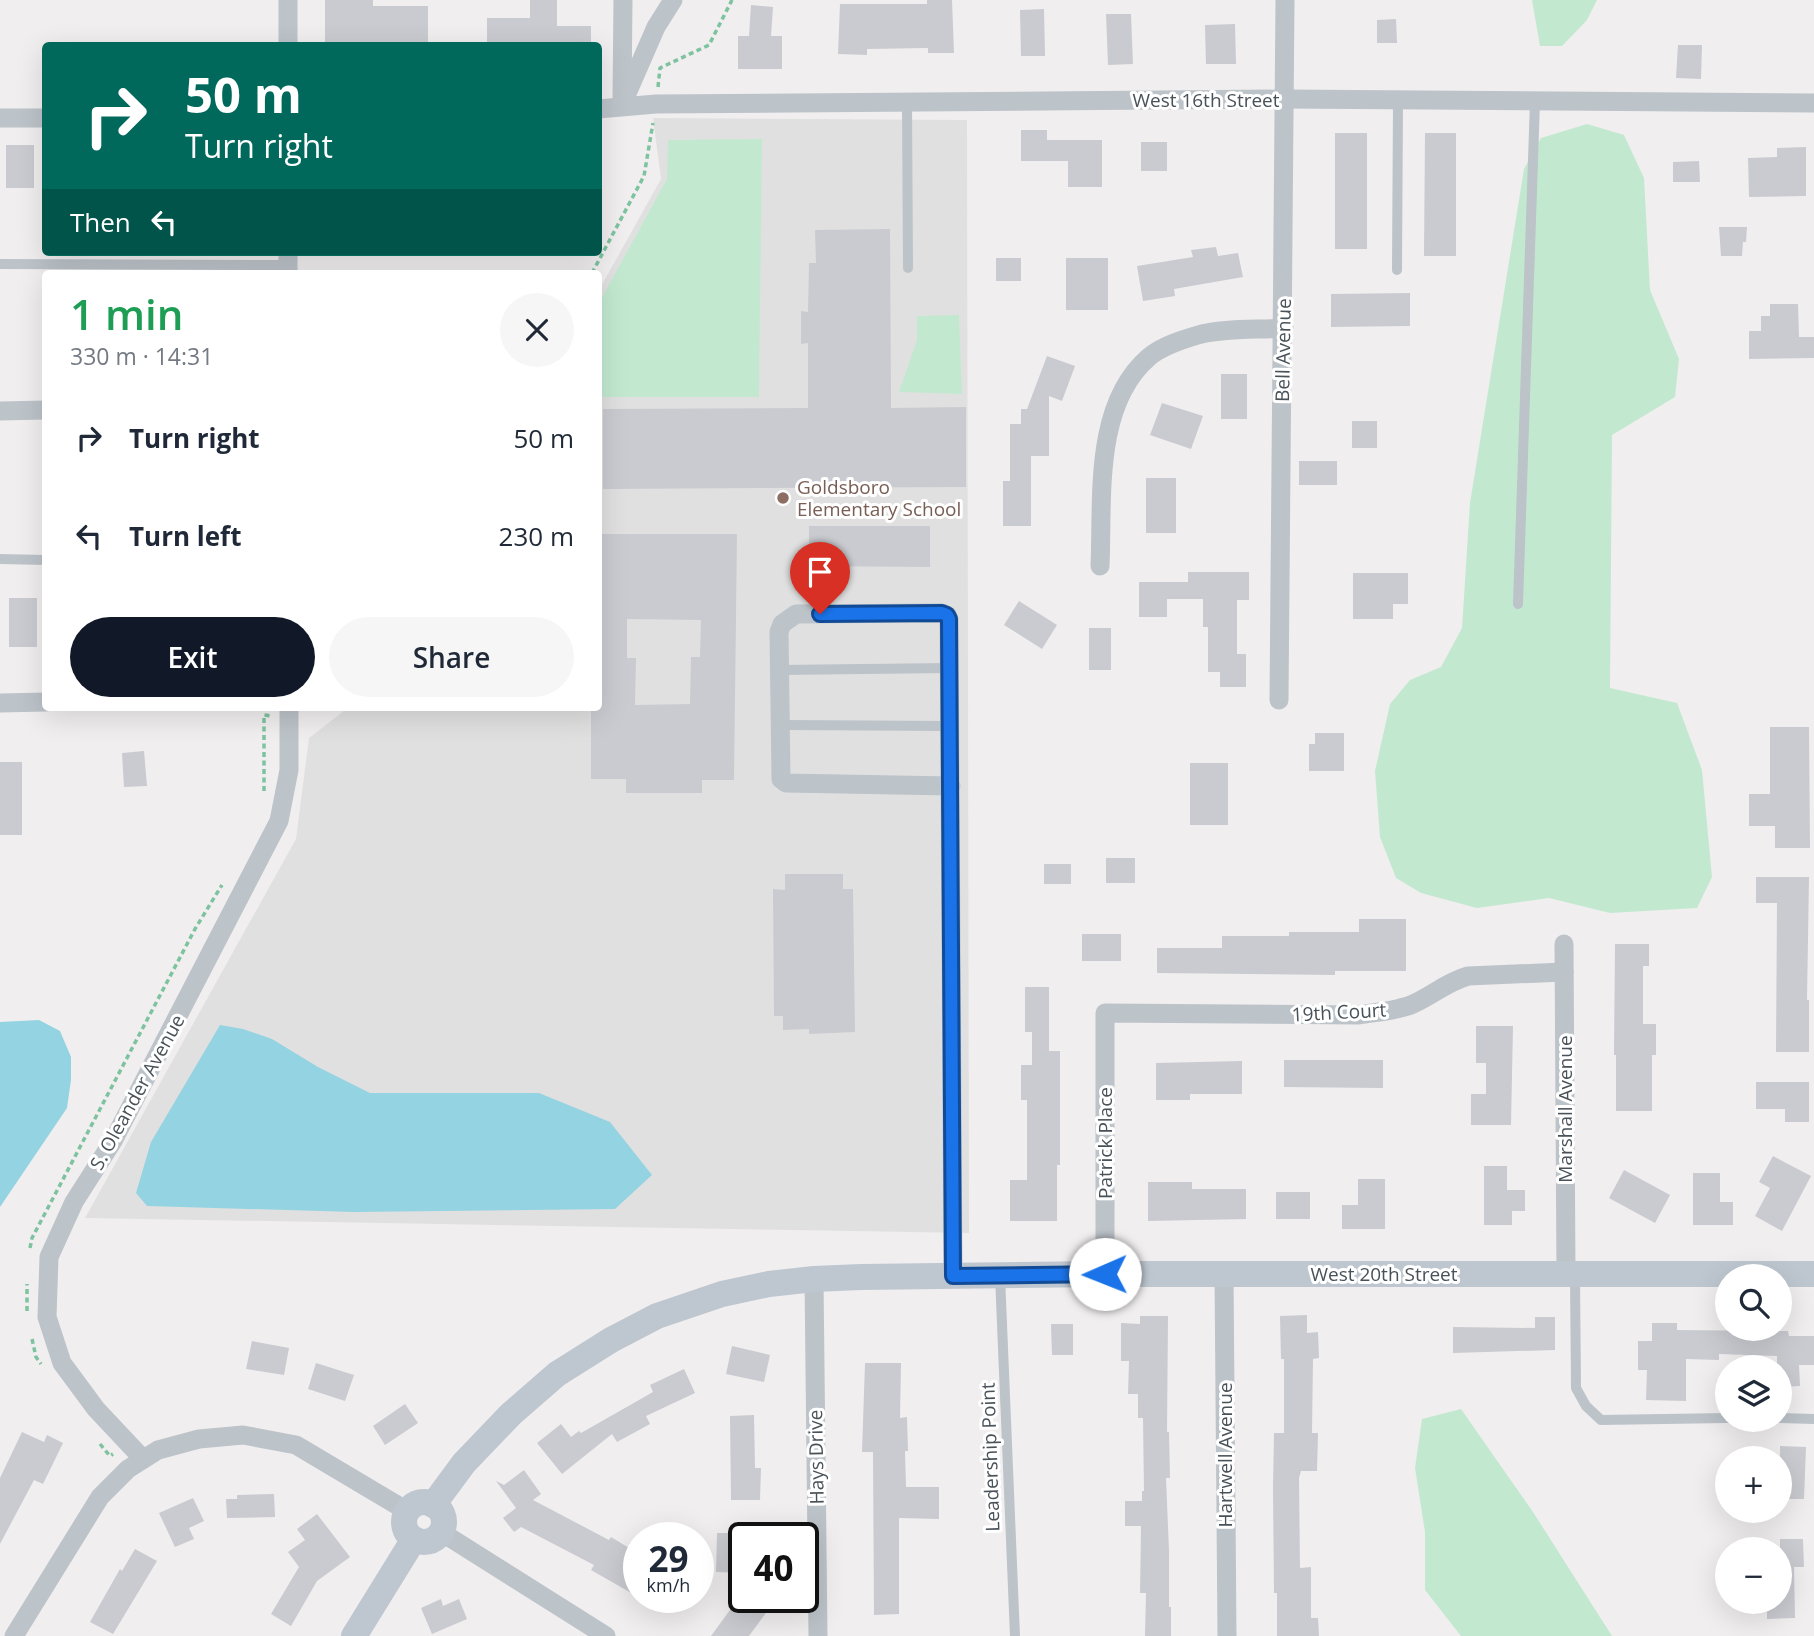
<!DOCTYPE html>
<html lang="en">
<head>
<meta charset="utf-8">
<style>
	:root { --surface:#fff; --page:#f6f6f7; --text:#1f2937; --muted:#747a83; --accent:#111827 }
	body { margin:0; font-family:"Open Sans",sans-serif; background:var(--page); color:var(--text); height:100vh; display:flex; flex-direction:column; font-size:26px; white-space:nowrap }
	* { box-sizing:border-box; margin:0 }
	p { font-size:23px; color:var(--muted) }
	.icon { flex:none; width:38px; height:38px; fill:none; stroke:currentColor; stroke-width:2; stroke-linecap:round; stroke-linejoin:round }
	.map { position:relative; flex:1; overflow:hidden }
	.details { position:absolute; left:42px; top:270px; width:560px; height:441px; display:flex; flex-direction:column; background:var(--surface); border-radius:7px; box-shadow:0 7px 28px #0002 }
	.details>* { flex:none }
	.banner { position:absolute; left:42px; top:42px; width:560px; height:214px; border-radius:7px; box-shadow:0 7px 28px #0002; background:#00695c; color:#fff; overflow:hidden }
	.tools { position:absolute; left:1715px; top:1264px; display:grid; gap:14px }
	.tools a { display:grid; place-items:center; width:77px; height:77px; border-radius:50%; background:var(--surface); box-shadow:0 7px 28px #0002; font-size:35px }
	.speed { position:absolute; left:623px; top:1522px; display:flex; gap:14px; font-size:35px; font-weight:700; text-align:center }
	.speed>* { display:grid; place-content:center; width:91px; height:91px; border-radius:50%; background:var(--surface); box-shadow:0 7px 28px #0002; line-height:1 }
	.speed small { font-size:18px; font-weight:400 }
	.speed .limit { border:4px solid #111; border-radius:10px; background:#fff; color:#111 }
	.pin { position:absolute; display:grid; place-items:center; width:60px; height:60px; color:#fff; margin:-72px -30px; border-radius:50% 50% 50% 0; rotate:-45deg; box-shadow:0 0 7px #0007 }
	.pin .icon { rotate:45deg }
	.me { position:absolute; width:77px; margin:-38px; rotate:269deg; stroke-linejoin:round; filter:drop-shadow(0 0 5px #0008) }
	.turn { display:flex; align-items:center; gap:24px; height:147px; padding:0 28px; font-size:32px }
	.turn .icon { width:91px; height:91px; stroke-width:2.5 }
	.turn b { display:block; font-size:49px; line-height:60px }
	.then { display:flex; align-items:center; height:66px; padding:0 28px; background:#0003; gap:14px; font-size:26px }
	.round { display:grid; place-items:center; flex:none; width:74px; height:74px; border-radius:37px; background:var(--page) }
	.summary { display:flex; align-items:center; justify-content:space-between; height:119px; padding:0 28px }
	h1 { font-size:42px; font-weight:600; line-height:52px; color:#1e9e55 }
	.action { display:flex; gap:14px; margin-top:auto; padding:14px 28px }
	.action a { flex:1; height:80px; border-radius:42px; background:var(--accent); color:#fff; font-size:28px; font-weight:600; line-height:80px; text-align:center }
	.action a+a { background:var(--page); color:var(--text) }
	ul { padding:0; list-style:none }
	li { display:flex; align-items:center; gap:21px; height:98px; padding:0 28px }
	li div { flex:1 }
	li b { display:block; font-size:26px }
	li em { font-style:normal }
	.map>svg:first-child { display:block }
</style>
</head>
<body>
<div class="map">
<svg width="1814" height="1636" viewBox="0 0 1814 1636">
	<rect width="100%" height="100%" fill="#f1eeef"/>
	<path fill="#e1e0e0" d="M653,118L967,120L969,1233L85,1218L296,839L309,738L349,707H598L599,290L661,179Z"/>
	<g fill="#c2e9d0">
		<path d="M1532,0H1597L1587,20L1562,46H1540Z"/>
		<path d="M1587,124L1624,135L1644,178L1650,290L1679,359L1675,397L1612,435L1610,688L1677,703L1702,770L1712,877L1697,908L1610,913L1549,898L1477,908L1421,893L1396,878L1380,837L1375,771L1390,704L1410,680L1441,667L1462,628L1470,503L1524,169L1541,138Z"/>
		<path d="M762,139L759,397H599V303L667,179L668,140Z"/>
		<path d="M959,315L962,394L899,392L917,340V316Z"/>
		<path d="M1461,1409L1533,1512L1612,1636H1461L1425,1590V1532L1415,1468L1422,1419Z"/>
	</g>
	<g fill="#94d3e1">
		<path d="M39,1020L60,1031L71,1057V1080L67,1108L0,1207V1022Z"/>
		<path d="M220,1025L243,1029L272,1039L318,1067L370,1093H539L610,1122L652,1175L615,1209L354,1212L147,1206L136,1193L151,1142Z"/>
	</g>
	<g fill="#c9cbd0" fill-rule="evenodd">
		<path d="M325,0H373V6H428V46H325Z"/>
		<path d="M530,0H557V26H591V46H487V18H530Z"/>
		<path d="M927,0H952L954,53H928V48L867,49V55L838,54L840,4H927Z"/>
		<path d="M751,5L773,7L771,36H782V69H738V36H749Z"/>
		<path d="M1044,9L1045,56H1021L1020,10Z"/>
		<path d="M1106,14H1131L1133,64L1108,65Z"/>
		<path d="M1396,19L1397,43H1377V20Z"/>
		<path d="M1235,24L1236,64H1206L1205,25Z"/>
		<path d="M1678,45H1702L1701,79L1676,78Z"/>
		<path d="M1021,130H1047V140H1102V187H1068V161H1021Z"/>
		<rect x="1335" y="133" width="32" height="116"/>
		<path d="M1425,133H1456V256H1424Z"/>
		<rect x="1141" y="142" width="26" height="29"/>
		<rect x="6" y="145" width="28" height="43"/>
		<path d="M1806,147V196L1749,197L1748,158L1777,157V148Z"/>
		<path d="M1699,161L1700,182H1673V162Z"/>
		<path d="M1719,227H1747L1746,242H1743L1742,256H1721Z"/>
		<path d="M890,229L891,408L966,407V487L603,489V409L808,408V343L801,344V311L808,312L809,263H816L815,230Z"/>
		<path d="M1216,247L1218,256L1238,253L1243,277L1174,289L1175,296L1143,301L1137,266L1193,257L1191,250Z"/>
		<rect x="996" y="258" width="25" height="23"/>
		<rect x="1066" y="258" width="42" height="52"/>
		<path d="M1410,293V326L1331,327V294Z"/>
		<path d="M1770,304H1798L1799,337H1814V358L1749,359V331H1761V316H1770Z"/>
		<path d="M1047,356L1075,366L1062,401L1049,396V456H1031V526H1003V481H1010V424H1021V409H1027Z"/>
		<rect x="1221" y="374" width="26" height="45"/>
		<path d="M1162,403L1203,416L1191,449L1150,435Z"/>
		<rect x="1352" y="421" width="25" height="27"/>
		<rect x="1299" y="461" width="38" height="24"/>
		<rect x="1146" y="478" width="30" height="55"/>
		<path d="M809,526H930V567L809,566Z"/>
		<path d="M598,534H737L734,780H702V793H626V779H591V707H598ZM627,619L701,620L700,657H691L690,704L635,705L636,658H627Z"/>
		<path d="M1188,572H1249V600H1237V654H1246V687H1220V672H1208V627H1203V599H1167V617H1139V582H1188Z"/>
		<path d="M1353,573H1408V604H1393V619H1353Z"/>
		<rect x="9" y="598" width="28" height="49"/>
		<path d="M1019,601L1057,625L1042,649L1004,625Z"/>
		<rect x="1089" y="628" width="22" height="42"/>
		<path d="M1770,727H1809L1810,848H1775V826H1749V794H1770Z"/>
		<path d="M1315,733H1344V771H1309V744H1315Z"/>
		<path d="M144,751L147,786L124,787L122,753Z"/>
		<rect x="0" y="762" width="22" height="73"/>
		<rect x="1190" y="763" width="38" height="62"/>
		<rect x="1106" y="858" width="29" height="25"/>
		<rect x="1044" y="864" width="27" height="20"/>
		<path d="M785,874H843V889H853L855,1032L809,1034V1029L783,1030V1016H774L773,889L785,890Z"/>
		<path d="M1756,877H1809L1807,1000H1809V1052H1776L1777,903H1756Z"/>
		<path d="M1359,919H1406V971H1335V975L1157,973V948H1222V936H1289V932H1359Z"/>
		<rect x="1082" y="934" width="39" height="27"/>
		<path d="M1615,944H1649V966H1643V1024H1656V1055H1652V1111H1616V1055H1614Z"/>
		<path d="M1025,987H1049V1051H1060V1165H1057V1221H1010V1180H1027V1100H1021V1065H1032V1032H1025Z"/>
		<path d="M1476,1026H1513L1511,1125H1471V1094H1486V1063H1476Z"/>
		<path d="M1284,1060H1383V1088L1284,1087Z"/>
		<path d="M1242,1061V1094H1190V1100H1156V1063Z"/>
		<path d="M1756,1082H1809V1122H1785V1109H1756Z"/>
		<path d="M1773,1156L1811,1176L1782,1231L1755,1216L1770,1188L1759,1182Z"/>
		<path d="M1484,1166H1507V1190H1525V1211H1512V1225H1484Z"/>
		<path d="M1624,1170L1670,1195L1655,1223L1609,1198Z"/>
		<path d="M1693,1173H1720V1202H1733V1225H1693Z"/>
		<path d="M1358,1179H1385V1229H1342V1205H1358Z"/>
		<path d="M1148,1182H1192V1189H1246V1219L1148,1221Z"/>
		<rect x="1276" y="1192" width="34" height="27"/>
		<path d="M1307,1315V1333L1318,1332L1319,1358L1313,1359L1312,1433H1318L1317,1471H1301L1299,1478L1300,1568L1311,1567V1618H1318L1319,1636H1277V1593H1274L1273,1487L1274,1433H1284V1359H1281L1280,1316Z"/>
		<path d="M1140,1316H1168L1167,1432H1169L1170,1478H1166L1169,1551V1607H1171V1636H1145L1146,1593H1140L1141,1526H1125V1501H1142V1491H1144L1143,1418H1138V1394H1128L1129,1361H1121V1323L1140,1324Z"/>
		<path d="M1535,1317H1555V1350L1453,1353V1327L1535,1328Z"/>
		<path d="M1652,1323H1677V1330L1788,1331L1789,1336H1814V1365H1799L1800,1386L1780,1387V1367H1777V1356L1719,1354V1360L1686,1359V1401L1646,1400L1647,1370H1638V1341H1652Z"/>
		<path d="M1051,1324H1073V1355H1052Z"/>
		<path d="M252,1341L289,1348L284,1375L246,1369Z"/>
		<path d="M732,1346L770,1355L764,1382L726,1374Z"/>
		<path d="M316,1363L354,1375L345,1401L308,1389Z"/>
		<path d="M865,1363H901L900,1418L907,1417L908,1451H905L906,1487H939V1519L899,1518V1614L874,1615L873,1452H862Z"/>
		<path d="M684,1369L695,1393L646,1416L650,1424L617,1442L612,1434L562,1474L537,1443L561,1424L571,1437L579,1431L581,1433L653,1392L650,1385Z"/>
		<path d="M405,1404L418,1423L385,1445L373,1426Z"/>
		<path d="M754,1415L755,1468H761L760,1500H731L730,1416Z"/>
		<path d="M22,1432L44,1442L47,1435L63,1443L43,1484L34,1480L0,1544V1478Z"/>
		<path d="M1780,1446L1806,1447L1804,1499H1780Z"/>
		<path d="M524,1470L541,1494L533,1500L609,1540L611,1537L639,1554V1586L633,1594L591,1570L594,1565L521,1527L514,1532L503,1518L516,1508L496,1481L504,1485Z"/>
		<path d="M274,1494L275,1517L227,1518L226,1499H237V1495Z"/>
		<path d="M193,1498L204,1521L189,1528L194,1539L175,1547L159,1513Z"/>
		<path d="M317,1514L350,1557L317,1581L291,1626L271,1614L299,1567L288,1552L305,1540L297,1529Z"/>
		<path d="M717,1533H744V1573L716,1572Z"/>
		<path d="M1780,1539H1803L1804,1567H1794L1795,1618L1767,1619V1601H1780Z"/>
		<path d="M135,1549L157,1561L113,1634L90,1622L120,1569L122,1571Z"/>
		<path d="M743,1592L744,1598H751L768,1610L749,1636H711Z"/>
		<path d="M441,1599L443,1606L459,1599L467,1619L432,1634L421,1608Z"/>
	</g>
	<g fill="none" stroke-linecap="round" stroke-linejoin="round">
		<g stroke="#7ec39f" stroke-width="3.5" stroke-dasharray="5 3.5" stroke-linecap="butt">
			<path d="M658,87L660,68L709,45L732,0"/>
			<path d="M592,273L644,176L653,123"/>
			<path d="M264,791V715L272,716"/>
			<path d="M30,1248L32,1238L195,929L222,885"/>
			<path d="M27,1311V1284"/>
			<path d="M32,1339L36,1357L41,1364"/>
			<path d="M100,1444L110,1456L113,1454"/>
		</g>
		<g stroke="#bcc3c9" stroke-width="10">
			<path d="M907,102L908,268"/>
			<path d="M0,264L288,265"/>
			<path d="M1397,270L1398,100"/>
			<path d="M0,559L46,560"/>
			<path d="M1518,604L1535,101"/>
			<path d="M779,670L949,668"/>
			<path d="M780,725L950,726"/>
			<path d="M1000,1276L1015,1636"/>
			<path d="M1575,1276L1576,1388L1586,1406L1601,1420L1727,1418"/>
			<path d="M1780,1418L1814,1419"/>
		</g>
		<g stroke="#bcc3c9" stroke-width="19">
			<path d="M288,0V46"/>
			<path d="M622,97L623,0"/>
			<path d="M622,105L656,27L673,0"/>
			<path d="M598,109L656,104L1286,99L1814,103"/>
			<path d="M0,118H46"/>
			<path d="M288,273V252"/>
			<path d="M0,411L46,410"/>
			<path d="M1100,566C1103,499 1093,405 1149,357C1162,346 1181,340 1198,335C1222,328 1258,330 1284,328"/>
			<path d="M1279,700L1285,0"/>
			<path d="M0,703L46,702"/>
			<path d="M951,786L786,783L781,779L779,632L782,624L796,614L942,613L947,615L949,619L953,1276"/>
			<path d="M1564,944L1566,1274"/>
			<path d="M1105,1274V1013L1359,1015C1377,1012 1397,1011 1413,1004C1433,995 1447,982 1468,976L1564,972"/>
			<path d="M1224,1274L1227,1636"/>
			<path d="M814,1279L818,1636"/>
			<path d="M143,1459L96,1409L62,1363L47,1317L49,1257L74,1202L113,1141L279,821L289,770V707"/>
			<path d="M441,1532L606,1636"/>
			<path d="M14,1636L100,1497L128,1469L158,1450L199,1439L243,1435L296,1445L407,1511"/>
		</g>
		<g stroke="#bec7d0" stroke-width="26">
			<circle cx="424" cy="1522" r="20"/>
			<path d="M433,1505L464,1463L511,1414L557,1374L611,1340L657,1316L722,1294L769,1284L814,1279L861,1277L1105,1274H1814"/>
			<path d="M354,1636L414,1539"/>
		</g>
	</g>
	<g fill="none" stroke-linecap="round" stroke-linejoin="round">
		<defs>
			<path id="route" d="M820,614L942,613L947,615L949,619L953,1276L1105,1274"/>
		</defs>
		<use href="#route" stroke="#114b97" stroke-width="18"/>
		<use href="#route" stroke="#1a73e8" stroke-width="12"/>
	</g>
	<circle fill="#8d6e63" stroke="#fff" stroke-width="2.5" cx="783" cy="498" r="7"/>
	<g text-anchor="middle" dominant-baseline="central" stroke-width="6" stroke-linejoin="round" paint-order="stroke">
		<g font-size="19" fill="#495259" stroke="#fff">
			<text x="1206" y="100">West 16th Street</text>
			<text transform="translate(1283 350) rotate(-89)">Bell Avenue</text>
			<text transform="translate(1339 1012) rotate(-3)">19th Court</text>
			<text transform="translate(137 1092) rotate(-61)">S. Oleander Avenue</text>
			<text transform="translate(1565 1109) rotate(-90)">Marshall Avenue</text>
			<text transform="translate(1105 1143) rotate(-90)">Patrick Place</text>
			<text x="1384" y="1274">West 20th Street</text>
			<text transform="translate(1225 1455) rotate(-90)">Hartwell Avenue</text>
			<text transform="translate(816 1457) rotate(-91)">Hays Drive</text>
			<text transform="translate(990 1457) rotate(-92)">Leadership Point</text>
		</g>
		<g font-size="19" fill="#785e54" stroke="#fff" text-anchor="start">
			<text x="797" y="487">Goldsboro<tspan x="797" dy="22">Elementary School</tspan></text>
		</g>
	</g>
</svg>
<div class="tools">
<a><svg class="icon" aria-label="search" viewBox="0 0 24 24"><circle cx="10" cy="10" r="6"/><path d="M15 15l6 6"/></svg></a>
<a><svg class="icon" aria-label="layers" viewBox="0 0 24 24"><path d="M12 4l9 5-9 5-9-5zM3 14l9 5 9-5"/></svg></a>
<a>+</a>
<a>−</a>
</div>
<div class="speed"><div>29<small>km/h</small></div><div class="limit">40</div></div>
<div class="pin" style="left:820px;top:614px;background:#d93025"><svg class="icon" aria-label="arrive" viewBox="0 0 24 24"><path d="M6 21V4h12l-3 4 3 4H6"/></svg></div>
<svg class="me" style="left:1105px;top:1274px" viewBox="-20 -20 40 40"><circle r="19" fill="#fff"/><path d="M0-13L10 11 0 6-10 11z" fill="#1a73e8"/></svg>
<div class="banner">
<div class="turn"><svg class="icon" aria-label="right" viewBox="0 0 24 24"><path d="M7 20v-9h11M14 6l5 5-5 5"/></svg><div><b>50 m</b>Turn right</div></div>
<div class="then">Then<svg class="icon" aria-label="left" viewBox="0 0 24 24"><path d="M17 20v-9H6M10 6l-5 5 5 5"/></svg></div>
</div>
<section class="details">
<div class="summary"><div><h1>1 min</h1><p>330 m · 14:31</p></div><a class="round"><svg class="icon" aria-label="close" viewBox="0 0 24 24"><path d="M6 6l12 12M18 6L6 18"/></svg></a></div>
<ul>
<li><svg class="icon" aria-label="right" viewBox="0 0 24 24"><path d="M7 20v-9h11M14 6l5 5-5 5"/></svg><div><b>Turn right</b></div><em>50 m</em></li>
<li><svg class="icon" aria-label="left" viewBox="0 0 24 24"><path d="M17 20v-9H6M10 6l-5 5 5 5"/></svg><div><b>Turn left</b></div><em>230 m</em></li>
</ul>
<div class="action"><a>Exit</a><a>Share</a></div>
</section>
</div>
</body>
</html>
